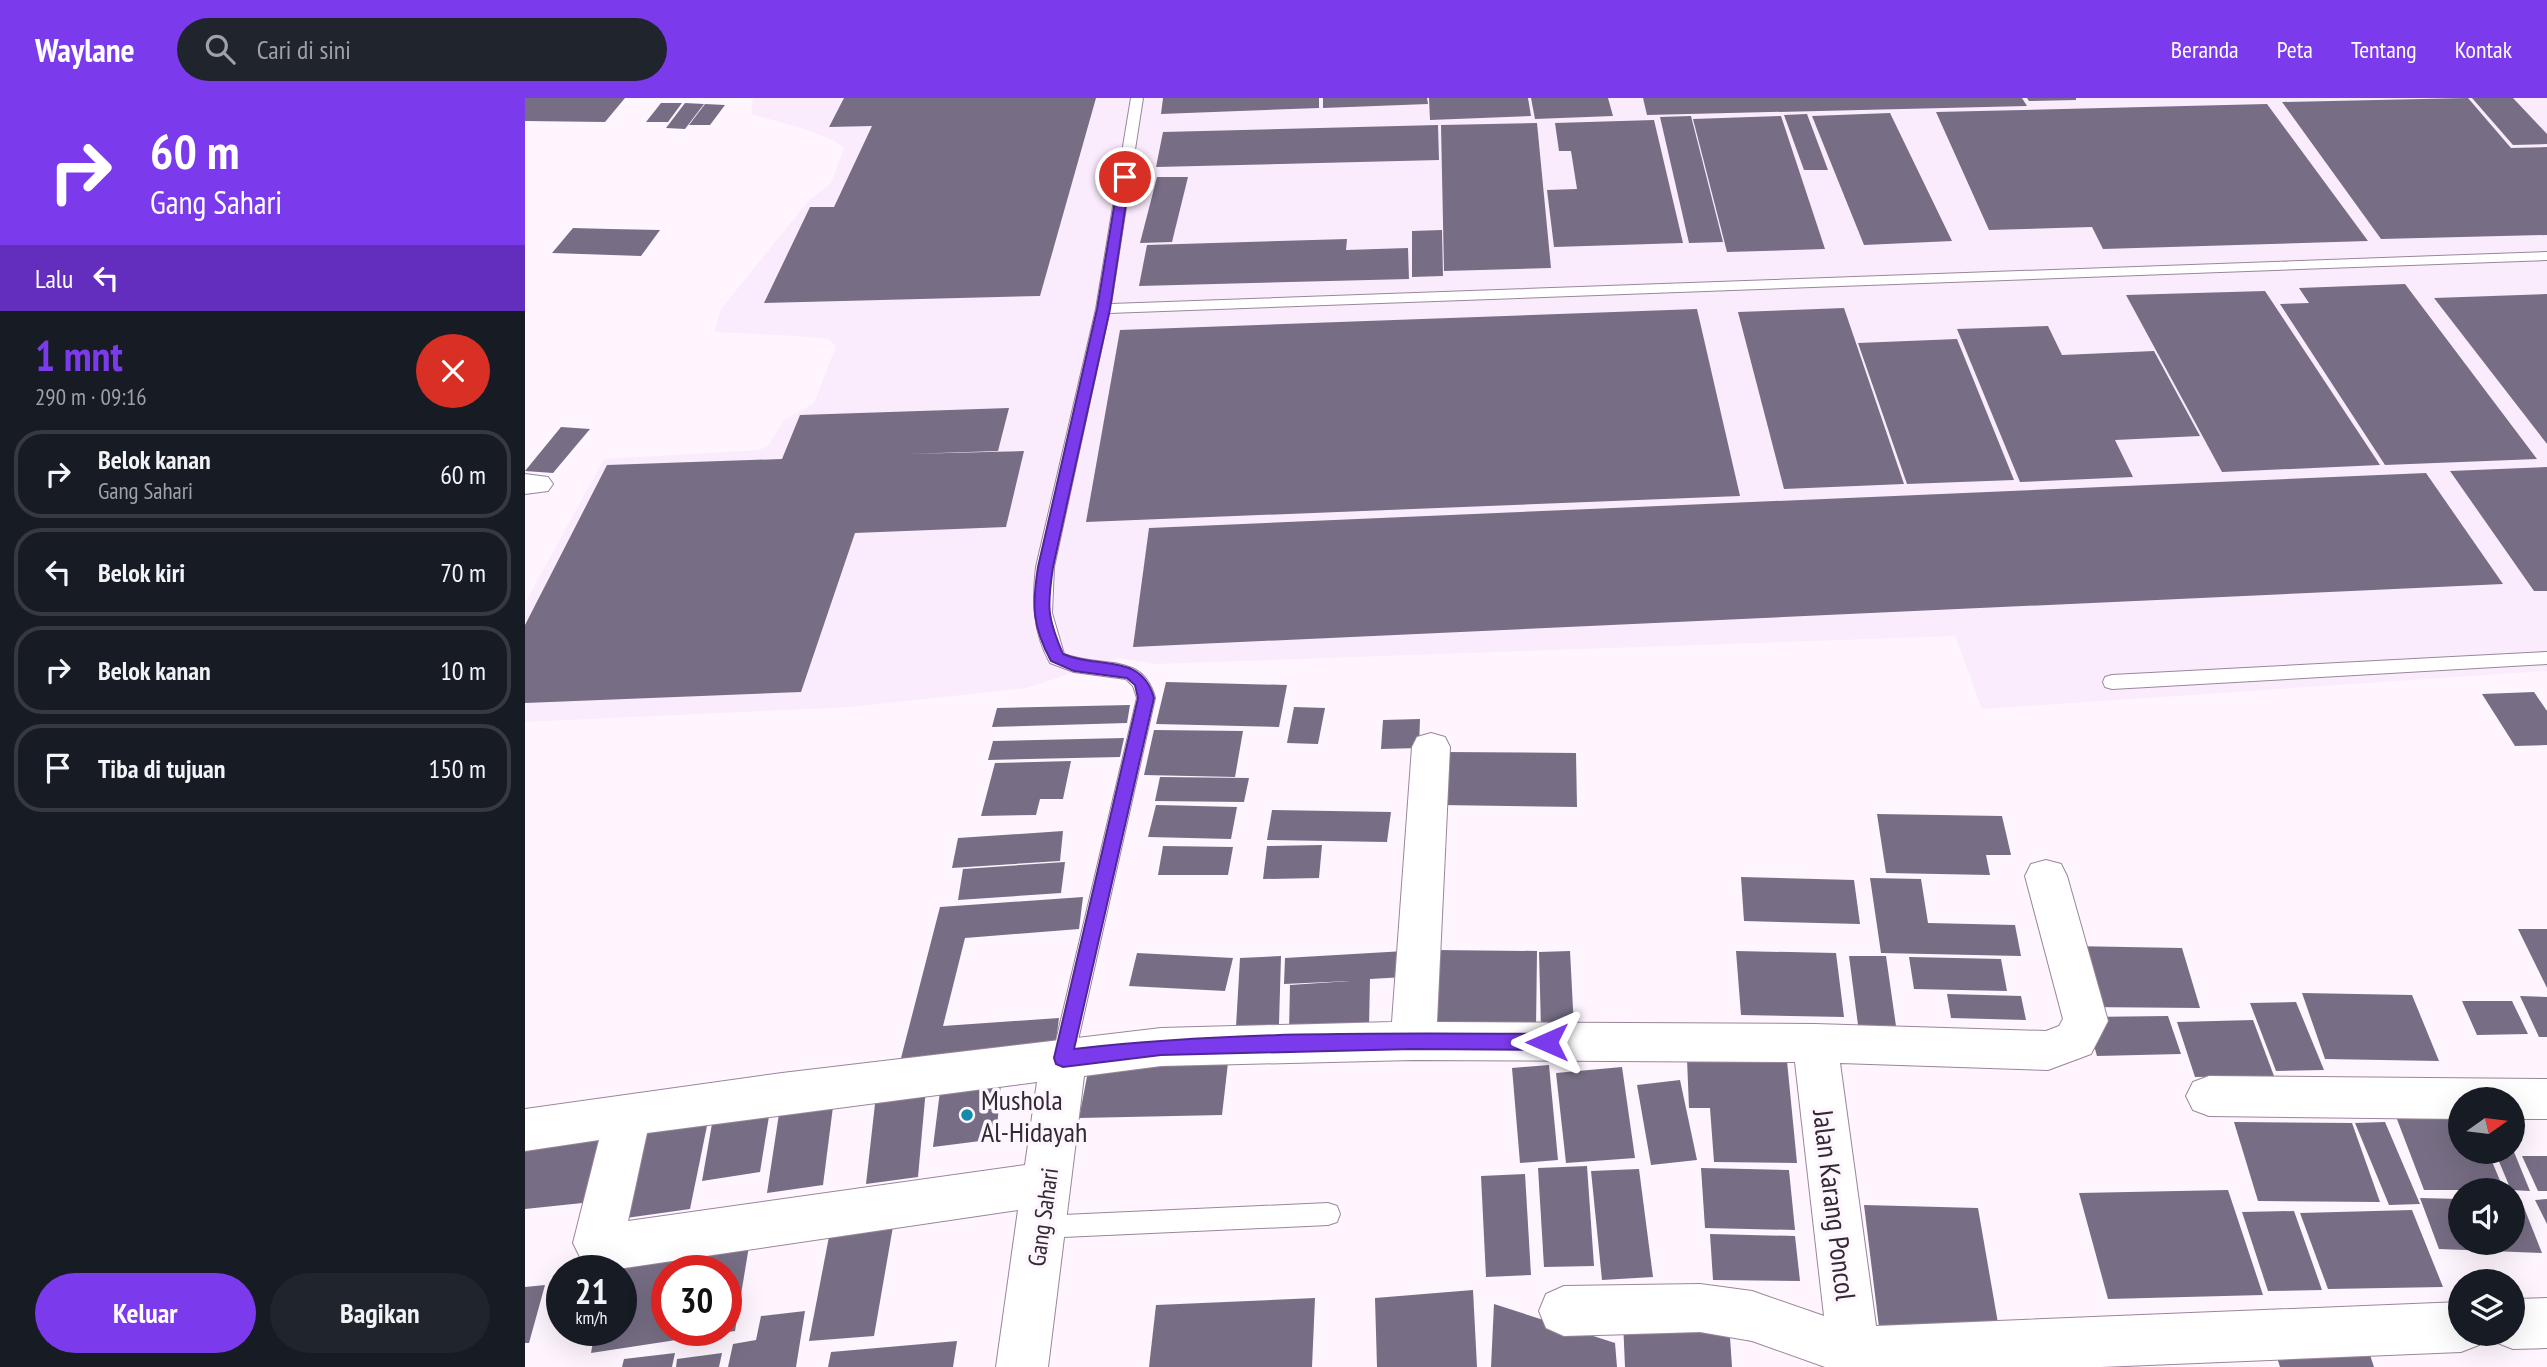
<!DOCTYPE html>
<html lang="id">
<head>
<meta charset="utf-8">
<style>
	:root { --surface:#171b24; --page:#20242c; --text:#f1f3f6; --muted:#9ea1a6; --line:#363941; --accent:#7c3aed }
	body { margin:0; font-family:"PT Sans Narrow",sans-serif; background:var(--page); color:var(--text); height:100vh; display:flex; flex-direction:column; font-size:26px; white-space:nowrap }
	* { box-sizing:border-box; margin:0 }
	p { font-size:23px; color:var(--muted) }
	.icon { flex:none; width:38px; height:38px; fill:none; stroke:currentColor; stroke-width:2; stroke-linecap:round; stroke-linejoin:round }
	.map { position:relative; flex:1; overflow:hidden }
	.details { display:flex; flex-direction:column; background:var(--surface); width:525px }
	.details>* { flex:none }
	.hud { background:#7c3aed; color:#fff; overflow:hidden }
	.needle { width:46px; rotate:76deg }
	.controls { position:absolute; left:1923px; top:989px; display:grid; gap:14px }
	.controls a { display:grid; place-items:center; width:77px; height:77px; border-radius:50%; background:var(--surface); box-shadow:0 7px 28px #0002; font-size:35px }
	.speed { position:absolute; left:21px; top:1157px; display:flex; gap:14px; font-size:35px; font-weight:700; text-align:center }
	.speed>* { display:grid; place-content:center; width:91px; height:91px; border-radius:50%; background:var(--surface); box-shadow:0 7px 28px #0002; line-height:1 }
	.speed small { font-size:18px; font-weight:400 }
	.speed .limit { border:10px solid #d22; background:#fff; color:#111 }
	.pin { position:absolute; display:grid; place-items:center; width:60px; height:60px; color:#fff; margin:-30px; border:4px solid #fff; border-radius:50%; box-shadow:0 2px 7px #0007 }
	.me { position:absolute; width:77px; margin:-38px; rotate:270deg; stroke-linejoin:round; filter:drop-shadow(0 0 5px #0008) }
	.turn { display:flex; align-items:center; gap:24px; height:147px; padding:0 35px; font-size:32px }
	.turn .icon { width:91px; height:91px; stroke-width:2.5 }
	.turn b { display:block; font-size:49px; line-height:60px }
	.then { display:flex; align-items:center; height:66px; padding:0 35px; background:#0003; gap:14px; font-size:26px }
	.round { display:grid; place-items:center; flex:none; width:74px; height:74px; border-radius:37px; background:var(--page) }
	.overview { display:flex; align-items:center; justify-content:space-between; height:119px; padding:0 35px }
	h1 { font-size:42px; font-weight:600; line-height:52px; color:var(--accent) }
	.action { display:flex; gap:14px; margin-top:auto; padding:14px 35px }
	.action a { flex:1; height:80px; border-radius:42px; background:var(--accent); color:#fff; font-size:28px; font-weight:600; line-height:80px; text-align:center }
	.action a+a { background:var(--page); color:var(--text) }
	ul { padding:0; list-style:none }
	li { display:flex; align-items:center; gap:21px; height:88px; margin:0 14px 10px; padding:0 21px; border:4px solid var(--line); border-radius:28px }
	li div { flex:1 }
	li b { display:block; font-size:26px }
	li em { font-style:normal }
	header { display:flex; align-items:center; gap:42px; box-sizing:border-box; height:98px; padding:0 35px; background:var(--accent); color:#fff }
	header strong { font-size:33px }
	nav { display:flex; gap:38px; margin-inline-start:auto; font-size:24px }
	.search { width:490px; height:63px; background:var(--page); display:flex; align-items:center; gap:18px; box-sizing:border-box; padding:0 24px; border-radius:38px; color:var(--muted); font-size:26px }
	main { display:flex; flex:1; min-height:0 }
	.map>svg:first-child { display:block }
</style>
</head>
<body>
<header>
<strong>Waylane</strong>
<div class="search"><svg class="icon" aria-label="search" viewBox="0 0 24 24"><circle cx="10" cy="10" r="6"/><path d="M15 15l6 6"/></svg>Cari di sini</div>
<nav><a>Beranda</a><a>Peta</a><a>Tentang</a><a>Kontak</a></nav>
</header>
<main>
<section class="details">
<div class="hud">
<div class="turn"><svg class="icon" aria-label="right" viewBox="0 0 24 24"><path d="M7 20v-9h11M14 6l5 5-5 5"/></svg><div><b>60 m</b>Gang Sahari</div></div>
<div class="then">Lalu<svg class="icon" aria-label="left" viewBox="0 0 24 24"><path d="M17 20v-9H6M10 6l-5 5 5 5"/></svg></div>
</div>
<div class="overview"><div><h1>1 mnt</h1><p>290 m · 09:16</p></div><a class="round" style="background:#d93025;color:#fff"><svg class="icon" aria-label="close" viewBox="0 0 24 24"><path d="M6 6l12 12M18 6L6 18"/></svg></a></div>
<ul>
<li><svg class="icon" aria-label="right" viewBox="0 0 24 24"><path d="M7 20v-9h11M14 6l5 5-5 5"/></svg><div><b>Belok kanan</b><p>Gang Sahari</p></div><em>60 m</em></li>
<li><svg class="icon" aria-label="left" viewBox="0 0 24 24"><path d="M17 20v-9H6M10 6l-5 5 5 5"/></svg><div><b>Belok kiri</b></div><em>70 m</em></li>
<li><svg class="icon" aria-label="right" viewBox="0 0 24 24"><path d="M7 20v-9h11M14 6l5 5-5 5"/></svg><div><b>Belok kanan</b></div><em>10 m</em></li>
<li><svg class="icon" aria-label="arrive" viewBox="0 0 24 24"><path d="M6 21V4h12l-3 4 3 4H6"/></svg><div><b>Tiba di tujuan</b></div><em>150 m</em></li>
</ul>
<div class="action"><a>Keluar</a><a>Bagikan</a></div>
</section>
<div class="map">
<svg width="2022" height="1269" viewBox="0 0 2022 1269">
	<rect width="100%" height="100%" fill="#fef5fe"/>
	<path fill="#fbecfd" d="M228,0H2022V573L1457,611L1430,538L630,566L593,560L502,590L326,609L0,624V505L79,361L234,352L243,348L259,322L289,305L311,248L303,241L270,238L189,234L196,211L284,102L306,85L319,50L308,42L279,31L226,16Z"/>
	<g fill="#776e85" fill-rule="evenodd">
		<path d="M0,0H100L80,24L0,23Z"/>
		<path d="M319,0H571L515,198L239,205L285,109H309L347,28L304,29Z"/>
		<path d="M638,0H794V10L636,16Z"/>
		<path d="M798,0H902L903,6L798,10Z"/>
		<path d="M904,0H1003L1006,18L905,22Z"/>
		<path d="M1006,0H1083L1088,18L1010,21Z"/>
		<path d="M1118,0H1497L1502,8L1122,17Z"/>
		<path d="M1502,0H1551V2L1504,3Z"/>
		<path d="M1943,0L1986,50L2022,49V137L1856,141L1757,4Z"/>
		<path d="M1947,0H1988L2022,36V46L1988,47Z"/>
		<path d="M136,5H157L143,24H121Z"/>
		<path d="M160,5L179,6L160,31L141,30Z"/>
		<path d="M180,6L200,7L185,27H164Z"/>
		<path d="M1742,6L1843,143L1578,151L1567,129L1464,132L1411,14Z"/>
		<path d="M1365,15L1427,143L1339,147L1287,18Z"/>
		<path d="M1282,16L1303,72H1279L1259,17Z"/>
		<path d="M1166,18L1198,144L1164,145L1135,19Z"/>
		<path d="M1256,18L1300,151L1202,154L1168,21Z"/>
		<path d="M1129,22L1158,145L1029,149L1022,92L1052,91L1046,53H1034L1030,25Z"/>
		<path d="M1012,25L1026,170L919,173L916,27Z"/>
		<path d="M913,27L914,62L631,69L638,34Z"/>
		<path d="M632,79H663L647,144L615,145Z"/>
		<path d="M48,130L85,131L135,132L116,158L27,155Z"/>
		<path d="M917,132L918,178L887,179V133Z"/>
		<path d="M822,141L821,152L883,150L884,181L614,188L622,147Z"/>
		<path d="M1880,186L2012,361L1860,367L1755,206L1784,205L1774,190Z"/>
		<path d="M1740,193L1855,367L1697,374L1601,197Z"/>
		<path d="M2022,196V346L1909,200Z"/>
		<path d="M1319,210L1379,386L1259,391L1213,214Z"/>
		<path d="M1172,211L1215,398L561,424L595,232Z"/>
		<path d="M1523,228L1537,257L1629,253L1675,338L1590,342L1608,379L1495,384L1432,231Z"/>
		<path d="M1432,241L1489,382L1382,386L1333,245Z"/>
		<path d="M484,310L473,353L383,356L499,353L481,429L330,435L276,594L0,605V527L82,367L257,361L275,317Z"/>
		<path d="M36,329L65,331L28,375L0,373Z"/>
		<path d="M2022,369V493H2009L1925,373Z"/>
		<path d="M1901,375L1978,486L608,549L624,430Z"/>
		<path d="M641,584L762,587L754,629L631,626Z"/>
		<path d="M2009,594L2022,613V647L1990,648L1957,596Z"/>
		<path d="M605,607L602,625L467,629L472,610Z"/>
		<path d="M769,609L800,610L793,646L762,645Z"/>
		<path d="M895,621L894,650L856,651L858,622Z"/>
		<path d="M629,632L718,633L710,679L619,677Z"/>
		<path d="M599,640L595,659L463,662L468,643Z"/>
		<path d="M918,654L1051,655L1052,709L915,707Z"/>
		<path d="M546,663L538,701H515L511,717L456,718L470,665Z"/>
		<path d="M635,679L724,680L719,704L630,703Z"/>
		<path d="M631,707L712,709L706,741L623,739Z"/>
		<path d="M747,712L866,714L862,744L742,742Z"/>
		<path d="M1352,716L1477,718L1486,757H1461L1465,777L1361,775Z"/>
		<path d="M538,733L535,763L427,770L433,740Z"/>
		<path d="M797,747L794,780L738,781L742,748Z"/>
		<path d="M638,748L708,749L703,777H633Z"/>
		<path d="M540,764L536,795L433,802L438,771Z"/>
		<path d="M1216,779L1329,782L1335,826L1219,823Z"/>
		<path d="M1345,780L1396,781L1403,825L1490,827L1496,858L1356,855Z"/>
		<path d="M558,799L554,831L440,840L418,928L534,920L530,952L375,964L415,809Z"/>
		<path d="M1993,831H2022V890Z"/>
		<path d="M1545,848L1657,850L1675,910L1560,909Z"/>
		<path d="M910,852L1012,853L1011,931L905,930Z"/>
		<path d="M880,853V879L845,881L844,929L764,934L765,887L825,883L759,886L760,860Z"/>
		<path d="M1045,853L1049,930L1016,931L1014,854Z"/>
		<path d="M1211,853L1311,855L1319,919L1216,917Z"/>
		<path d="M612,855L708,860L700,893L604,888Z"/>
		<path d="M756,858L754,926L711,929L715,860Z"/>
		<path d="M1324,858H1361L1371,928L1333,927Z"/>
		<path d="M1384,859L1476,861L1482,893L1389,891Z"/>
		<path d="M1777,895L1887,897L1914,963L1800,961Z"/>
		<path d="M1422,896L1496,898L1501,922L1426,920Z"/>
		<path d="M1995,898L2022,899V939H2014Z"/>
		<path d="M1937,903H1987L2003,936L1952,937Z"/>
		<path d="M1771,904L1799,972L1751,973L1725,905Z"/>
		<path d="M1643,918L1656,956L1572,958L1561,919Z"/>
		<path d="M1728,922L1749,978L1670,979L1652,924Z"/>
		<path d="M704,956L697,1017L554,1020L566,958Z"/>
		<path d="M1162,961L1262,963L1272,1065L1189,1064L1185,1010H1164Z"/>
		<path d="M1024,967L1033,1062L995,1065L987,970Z"/>
		<path d="M1097,969L1110,1060L1041,1065L1031,975Z"/>
		<path d="M1155,982L1172,1062L1126,1067L1112,987Z"/>
		<path d="M476,985L471,1041L408,1049L415,993Z"/>
		<path d="M401,990L393,1079L341,1086L351,997Z"/>
		<path d="M309,1001L298,1087L242,1095L255,1009Z"/>
		<path d="M245,1012L235,1074L177,1083L188,1020Z"/>
		<path d="M1870,1016L1936,1017V1054H1963L1979,1092H1899Z"/>
		<path d="M183,1023L165,1111L101,1120L120,1032Z"/>
		<path d="M1709,1024L1827,1025L1855,1104L1733,1103Z"/>
		<path d="M1860,1024L1895,1106L1864,1107L1830,1025Z"/>
		<path d="M87,1032L67,1104L0,1111V1041Z"/>
		<path d="M1970,1054H1989L2005,1093L1986,1092Z"/>
		<path d="M1997,1058H2022V1093H2013Z"/>
		<path d="M1062,1068L1069,1168L1019,1169L1013,1070Z"/>
		<path d="M1176,1070L1264,1072L1270,1132L1180,1130Z"/>
		<path d="M1114,1071L1128,1179L1077,1182L1066,1073Z"/>
		<path d="M1000,1076L1006,1177L961,1179L956,1078Z"/>
		<path d="M1703,1092L1738,1197L1583,1201L1554,1095Z"/>
		<path d="M1895,1100L1936,1101V1144H1988V1102H1996L2017,1155L1914,1151Z"/>
		<path d="M2022,1101V1126L2010,1102Z"/>
		<path d="M1339,1107L1453,1110L1474,1231L1354,1229Z"/>
		<path d="M1887,1112L1918,1189L1803,1191L1775,1115Z"/>
		<path d="M1769,1113L1797,1192L1743,1193L1717,1114Z"/>
		<path d="M370,1117L349,1238L284,1243L307,1123Z"/>
		<path d="M1185,1136L1270,1138L1275,1183L1188,1182Z"/>
		<path d="M225,1142L210,1233L66,1255L70,1232H96V1172H83L85,1162ZM142,1172H201V1232H142Z"/>
		<path d="M20,1187L4,1245H0V1189Z"/>
		<path d="M948,1192L952,1269H852L850,1200Z"/>
		<path d="M790,1200L787,1269H624L631,1207Z"/>
		<path d="M969,1206L1090,1245L1092,1269H966Z"/>
		<path d="M280,1213L271,1269H203L208,1246L231,1242L236,1218Z"/>
		<path d="M1098,1223L1204,1224L1207,1269H1100Z"/>
		<path d="M432,1243L428,1269H303L306,1254Z"/>
		<path d="M1843,1251L1849,1269H1755L1750,1253Z"/>
		<path d="M150,1255L147,1269H97L99,1261Z"/>
		<path d="M197,1255L194,1269H151L152,1261Z"/>
	</g>
	<g fill="none" stroke-linecap="round" stroke-linejoin="round">
		<defs>
			<g id="lane">
				<path d="M606,0H618L586,206L2022,154V162L584,215L529,469L527,515L539,556C576,571 618,553 630,600L549,960L546,967L538,970L530,967L527,960L612,600L608,588L601,581L549,574L525,565C508,534 507,503 511,469L571,211Z"/>
				<path d="M2022,554V566L1587,591L1580,589L1578,584L1580,579L1587,577Z"/>
				<path d="M803,1105L812,1108L815,1116L812,1124L803,1127L516,1140L507,1137L504,1129L507,1121L516,1118Z"/>
			</g>
			<g id="street">
				<path d="M0,376L23,379L28,386L23,393L0,396Z"/>
				<path d="M906,635L920,639L925,649L912,924L1290,926L1521,933L1534,928L1538,921L1500,778L1506,766L1521,762L1536,766L1542,778L1583,923L1566,956L1523,972L1315,965L1351,1228L1936,1204V1236H1959L1954,1247L1936,1254L1576,1269H1300L1227,1243L1175,1234L1039,1238L1021,1230L1014,1213L1021,1196L1039,1188L1175,1186L1227,1193L1299,1218L1270,964L888,962L636,968L559,978L523,1269H471L493,1112L86,1172L56,1161L48,1145L74,1042L0,1053V1011L257,975L636,930L867,924L887,649L892,639ZM512,984L500,1067L103,1123L122,1035Z"/>
				<path d="M1684,978L2022,981V1021H1988V1001H1936V1021L1684,1018L1668,1012L1661,998L1668,984Z"/>
				<path d="M2022,1200V1250L1988,1251L1970,1244L1967,1236H1988V1201Z"/>
			</g>
		</defs>
		<use href="#lane" stroke="#99869a" stroke-width="2"/>
		<use href="#street" stroke="#99869a" stroke-width="2"/>
		<use href="#lane" fill="#fff" fill-rule="evenodd"/>
		<use href="#street" fill="#fff" fill-rule="evenodd"/>
	</g>
	<path fill="#7c3aed" stroke="#51269a" stroke-width="2" d="M600,76L605,79L585,211L528,469C522,509 522,519 538,556C575,572 616,554 629,600L549,951C706,933 864,935 1022,936L1028,938L1031,944L1028,949L1022,952L888,951L636,957L538,969L531,966L529,960L613,600L610,587L602,580L549,573L526,563C507,528 507,507 513,469L572,211L594,79Z"/>
	<circle fill="#1289ad" stroke="#fef5fe" stroke-width="2.5" cx="442" cy="1017" r="7"/>
	<g text-anchor="middle" dominant-baseline="central" stroke-width="7" stroke-linejoin="round" paint-order="stroke">
		<g font-size="24" fill="#322a32" stroke="#fef5fe">
			<text transform="translate(518 1119) rotate(-82)">Gang Sahari</text>
		</g>
		<g font-size="28" fill="#322a32" stroke="#fef5fe" text-anchor="start">
			<text x="456" y="1001">Mushola<tspan x="456" dy="32">Al-Hidayah</tspan></text>
		</g>
		<g font-size="28" fill="#322a32" stroke="#fef5fe">
			<text transform="translate(1310 1107) rotate(83)">Jalan Karang Poncol</text>
		</g>
	</g>
</svg>
<div class="controls">
<a><svg class="needle" viewBox="-14 -14 28 28"><path d="M0-13l5 13h-10z" fill="#e53935"/><path d="M0 13l5-13h-10z" fill="#9ea1a6"/></svg></a>
<a><svg class="icon" aria-label="sound" viewBox="0 0 24 24"><path d="M4 9h4l5-4v14l-5-4H4zM17 9q2 3 0 6"/></svg></a>
<a><svg class="icon" aria-label="layers" viewBox="0 0 24 24"><path d="M12 4l9 5-9 5-9-5zM3 14l9 5 9-5"/></svg></a>
</div>
<div class="speed"><div>21<small>km/h</small></div><div class="limit">30</div></div>
<div class="pin" style="left:600px;top:79px;background:#d93025"><svg class="icon" aria-label="arrive" viewBox="0 0 24 24"><path d="M6 21V4h12l-3 4 3 4H6"/></svg></div>
<svg class="me" style="left:1022px;top:944px" viewBox="-20 -20 40 40"><path d="M0-17L14 15 0 8-14 15z" fill="#7c3aed" stroke="#fff" stroke-width="4"/></svg>
</div>
</main>
</body>
</html>
